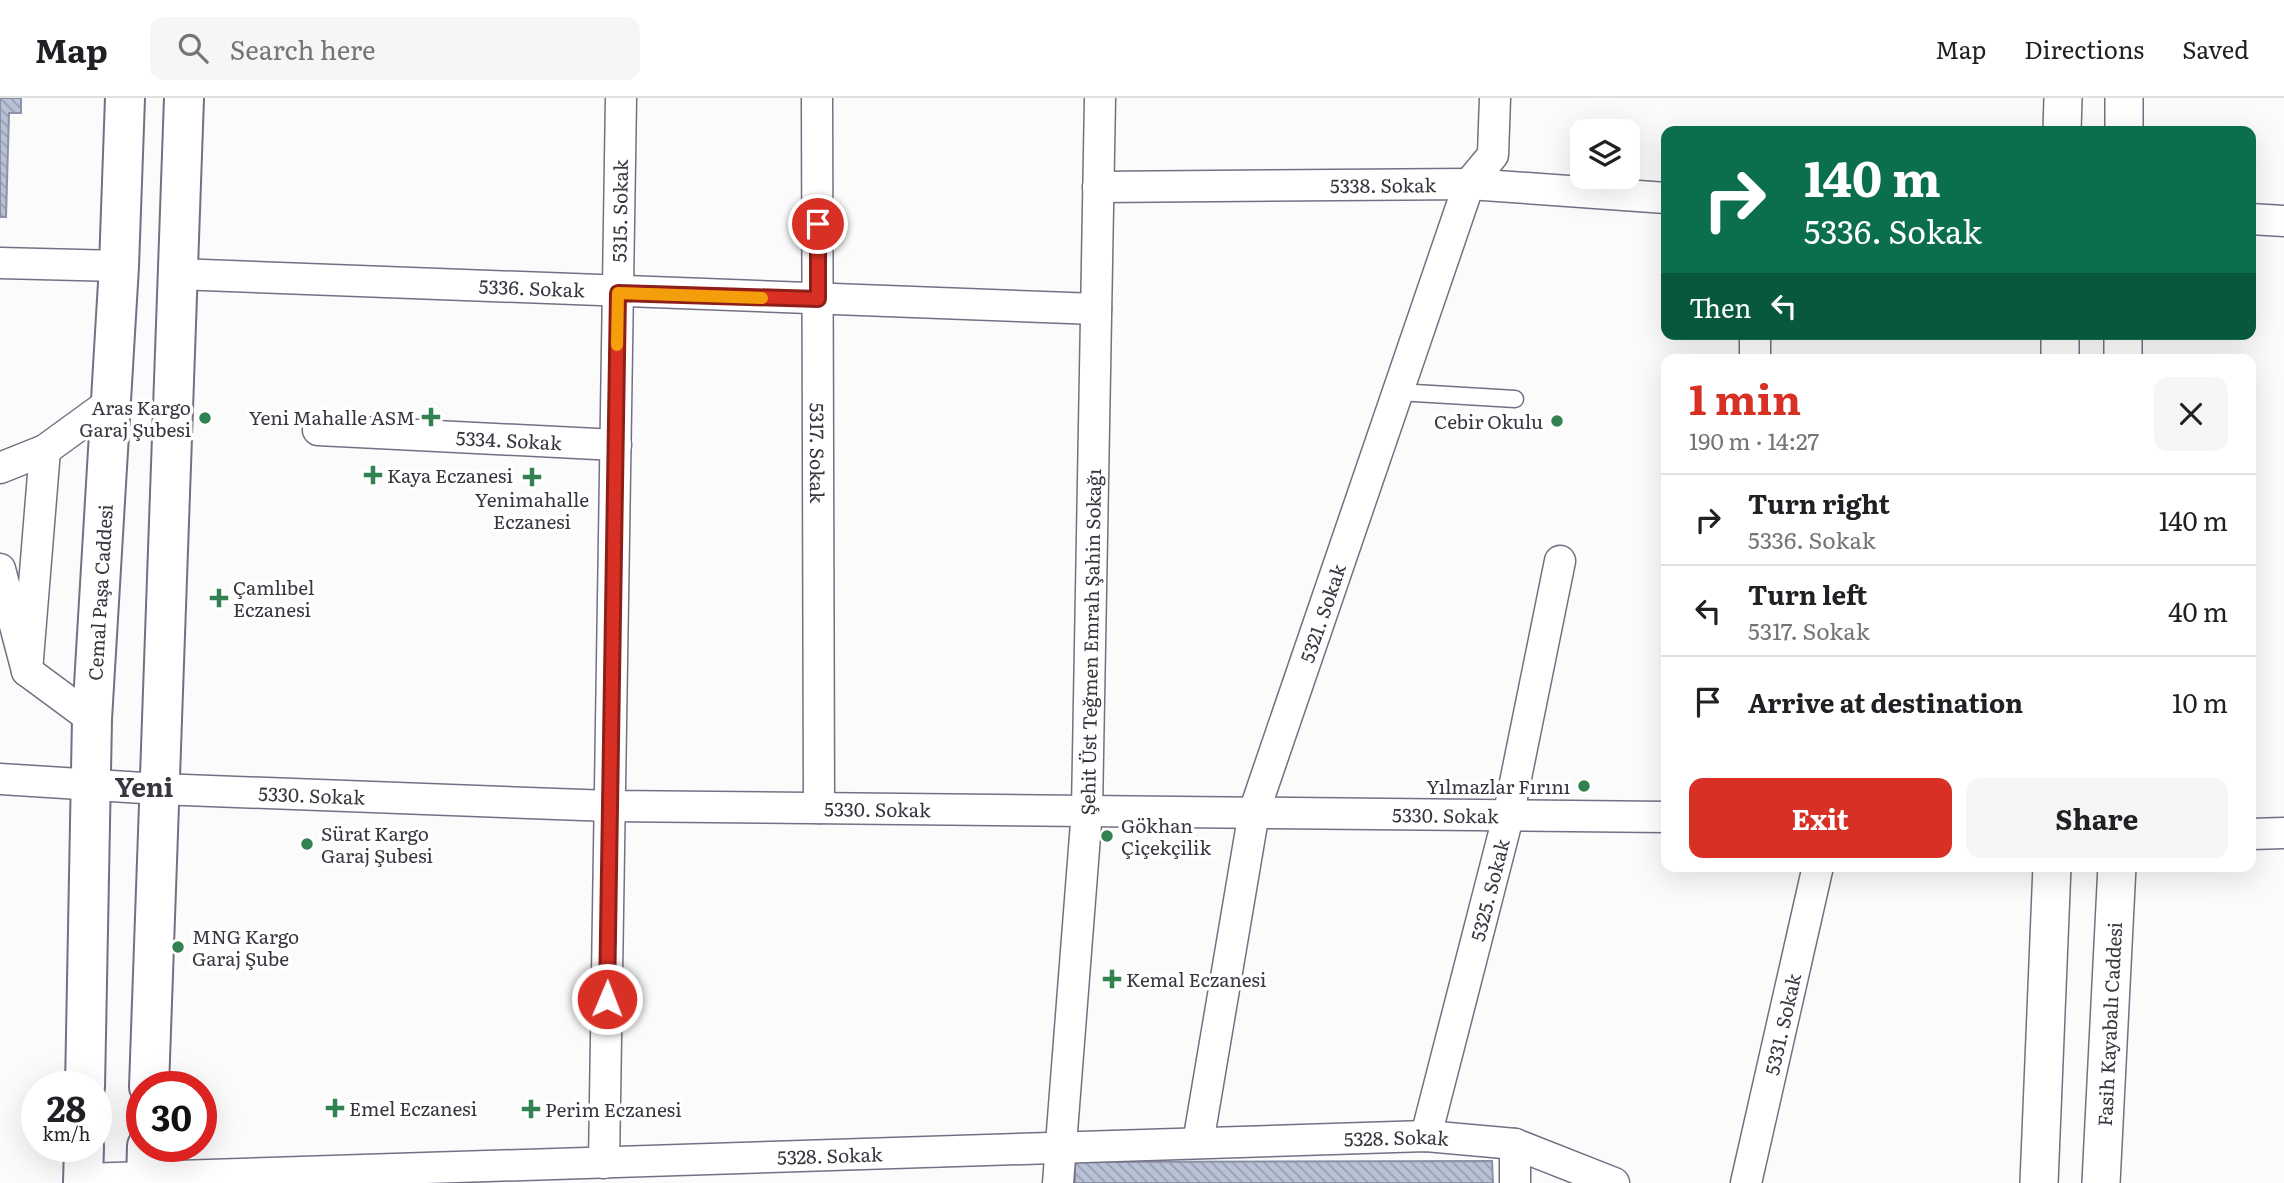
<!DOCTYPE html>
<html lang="en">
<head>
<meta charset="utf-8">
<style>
	:root { --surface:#fff; --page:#f6f6f6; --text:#202124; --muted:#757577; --line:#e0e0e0; --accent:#d93025 }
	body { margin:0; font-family:Literata,serif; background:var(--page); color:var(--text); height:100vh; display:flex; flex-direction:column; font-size:26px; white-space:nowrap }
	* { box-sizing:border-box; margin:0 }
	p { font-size:23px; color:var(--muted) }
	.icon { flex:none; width:38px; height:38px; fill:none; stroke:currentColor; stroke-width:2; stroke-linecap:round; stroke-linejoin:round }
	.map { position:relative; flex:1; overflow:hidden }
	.drawer { position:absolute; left:1661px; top:256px; width:595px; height:518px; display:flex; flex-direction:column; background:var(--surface); border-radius:14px; box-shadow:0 7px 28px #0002 }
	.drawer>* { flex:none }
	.top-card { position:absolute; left:1661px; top:28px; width:595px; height:214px; border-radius:14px; box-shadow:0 7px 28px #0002; background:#0b6e4f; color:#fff; overflow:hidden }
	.buttons { position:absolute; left:1570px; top:21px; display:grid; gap:14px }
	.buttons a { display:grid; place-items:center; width:70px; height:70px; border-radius:14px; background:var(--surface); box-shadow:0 7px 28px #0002; font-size:35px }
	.speed { position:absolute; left:21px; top:973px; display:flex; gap:14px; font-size:35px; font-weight:700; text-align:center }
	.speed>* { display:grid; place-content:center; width:91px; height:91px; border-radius:50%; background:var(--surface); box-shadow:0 7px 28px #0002; line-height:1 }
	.speed small { font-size:18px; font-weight:400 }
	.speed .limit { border:10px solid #d22; background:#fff; color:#111 }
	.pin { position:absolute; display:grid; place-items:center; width:60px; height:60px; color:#fff; margin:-30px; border:4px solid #fff; border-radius:50%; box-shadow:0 2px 7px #0007 }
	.me { position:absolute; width:77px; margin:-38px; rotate:1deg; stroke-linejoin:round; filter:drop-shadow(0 0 5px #0008) }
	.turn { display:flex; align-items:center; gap:24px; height:147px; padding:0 28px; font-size:32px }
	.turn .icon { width:91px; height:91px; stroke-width:2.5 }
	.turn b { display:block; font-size:49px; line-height:60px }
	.then { display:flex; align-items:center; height:66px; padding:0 28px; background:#0003; gap:14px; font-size:26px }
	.round { display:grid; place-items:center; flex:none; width:74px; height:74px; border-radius:14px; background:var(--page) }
	.head { display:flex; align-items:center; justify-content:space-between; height:119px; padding:0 28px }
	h1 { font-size:42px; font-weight:700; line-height:52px; color:var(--accent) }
	.button { display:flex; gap:14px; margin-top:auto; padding:14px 28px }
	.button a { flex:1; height:80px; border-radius:14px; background:var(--accent); color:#fff; font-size:28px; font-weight:700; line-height:80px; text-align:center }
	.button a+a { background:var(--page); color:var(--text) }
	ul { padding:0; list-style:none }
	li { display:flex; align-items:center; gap:21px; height:91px; padding:0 28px; border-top:2px solid var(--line) }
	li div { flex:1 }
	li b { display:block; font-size:26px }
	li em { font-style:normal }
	header { display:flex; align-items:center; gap:42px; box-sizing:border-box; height:98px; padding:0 35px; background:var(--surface); border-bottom:2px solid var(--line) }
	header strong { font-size:33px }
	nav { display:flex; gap:38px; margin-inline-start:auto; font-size:24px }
	.search { width:490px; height:63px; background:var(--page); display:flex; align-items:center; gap:18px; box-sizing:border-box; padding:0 24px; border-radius:14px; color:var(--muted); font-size:26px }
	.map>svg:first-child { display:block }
</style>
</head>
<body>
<header>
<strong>Map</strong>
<div class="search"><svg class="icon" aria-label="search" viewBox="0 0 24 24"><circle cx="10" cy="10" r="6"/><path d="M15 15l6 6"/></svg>Search here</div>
<nav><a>Map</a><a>Directions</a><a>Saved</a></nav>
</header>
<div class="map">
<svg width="2284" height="1085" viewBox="0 0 2284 1085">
	<defs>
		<pattern id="building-back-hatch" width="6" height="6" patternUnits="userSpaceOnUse" patternTransform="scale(1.75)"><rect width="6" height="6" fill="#b9c1d7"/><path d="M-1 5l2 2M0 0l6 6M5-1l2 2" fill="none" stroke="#979eb0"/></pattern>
	</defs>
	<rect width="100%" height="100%" fill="#fbfbfb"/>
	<g fill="url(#building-back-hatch)" stroke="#8a92a6" stroke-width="2">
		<path d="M0,0H21V15H9L6,119H0Z"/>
		<path d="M1492,1063L1493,1085H1075V1064Z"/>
	</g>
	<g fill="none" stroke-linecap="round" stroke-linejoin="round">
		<defs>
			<path id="service" d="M1398,294L1515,301"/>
			<g id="minor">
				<path id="s1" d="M817,0L819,710"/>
				<path id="s2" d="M1098,89L1469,86L1666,100"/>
				<path d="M2250,121L2284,123"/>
				<path d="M0,165L119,168"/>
				<path id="s3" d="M177,176L1096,211"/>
				<path d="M1755,236V261"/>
				<path id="s4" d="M318,332L616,347"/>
				<path d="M0,370L45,352L111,304"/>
				<path d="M0,471L27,573L92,621"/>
				<path d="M27,573L45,352"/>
				<path id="s5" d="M0,681L159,691L610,708L1666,719"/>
				<path d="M2250,736L2284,735"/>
				<path id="s6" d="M1426,1038L1508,719L1560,463"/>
				<path id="s7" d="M1198,1045L1254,714L1469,86L1493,57L1495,0"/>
				<path d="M1515,1046V1085"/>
				<path id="s8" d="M604,1065L621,0"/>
				<path id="s9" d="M83,1081L1426,1038L1515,1046L1614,1085"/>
				<path id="s10" d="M1058,1085L1087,712L1100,0"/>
				<path id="s11" d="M1746,1085L1818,768"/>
			</g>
			<g id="tertiary">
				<path d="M2062,33L2063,0"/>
				<path d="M2124,33V0"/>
				<path d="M2060,261V236"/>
				<path d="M2123,261V236"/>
				<path d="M2039,1085L2052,768"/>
				<path id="s12" d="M2101,1085L2117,768"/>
			</g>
			<g id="secondary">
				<path id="s13" d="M85,989L92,621L119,168L125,0"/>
				<path d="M149,989L184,0"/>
				<path d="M83,1085L84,1048"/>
				<path d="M146,1085L147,1048"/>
			</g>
		</defs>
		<use href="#service" stroke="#756f84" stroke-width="19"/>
		<use href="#minor" stroke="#756f84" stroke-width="33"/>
		<use href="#tertiary" stroke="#756f84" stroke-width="40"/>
		<use href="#secondary" stroke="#756f84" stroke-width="42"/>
		<use href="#service" stroke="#fff" stroke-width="16"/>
		<use href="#minor" stroke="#fff" stroke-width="30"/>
		<use href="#tertiary" stroke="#fff" stroke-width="37"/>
		<use href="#secondary" stroke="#fff" stroke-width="38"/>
	</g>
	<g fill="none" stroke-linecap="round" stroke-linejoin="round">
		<defs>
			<path id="route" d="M607,901L618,195L818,201V126"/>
		</defs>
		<use href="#route" stroke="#8d1f18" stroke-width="18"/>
		<use href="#route" stroke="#d93025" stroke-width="12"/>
		<path stroke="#f59e0b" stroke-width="12" d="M617,247L618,195L762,200"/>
	</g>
	<g fill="#318151" stroke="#fff" stroke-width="2.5">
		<path d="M427.5 308.5h7v7h7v7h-7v7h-7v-7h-7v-7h7z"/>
		<circle cx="205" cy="320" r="7"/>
		<circle cx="1557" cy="323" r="7"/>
		<path d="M369.5 366.5h7v7h7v7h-7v7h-7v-7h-7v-7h7z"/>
		<path d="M528.5 368.5h7v7h7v7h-7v7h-7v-7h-7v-7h7z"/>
		<path d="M215.5 489.5h7v7h7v7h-7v7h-7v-7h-7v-7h7z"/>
		<circle cx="1584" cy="688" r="7"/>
		<circle cx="1107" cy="738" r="7"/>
		<circle cx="307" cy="746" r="7"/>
		<circle cx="178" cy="849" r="7"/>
		<path d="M1108.5 870.5h7v7h7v7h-7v7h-7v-7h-7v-7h7z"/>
		<path d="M331.5 999.5h7v7h7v7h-7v7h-7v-7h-7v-7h7z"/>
		<path d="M527.5 1000.5h7v7h7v7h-7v7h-7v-7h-7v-7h7z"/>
	</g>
	<g text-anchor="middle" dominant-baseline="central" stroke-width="7" stroke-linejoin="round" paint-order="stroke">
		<g font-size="19" fill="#38363f" stroke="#fff">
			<text stroke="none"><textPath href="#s2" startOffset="285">5338. Sokak</textPath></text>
			<text stroke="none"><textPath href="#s8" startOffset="952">5315. Sokak</textPath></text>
			<text stroke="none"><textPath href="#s3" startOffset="355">5336. Sokak</textPath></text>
			<text stroke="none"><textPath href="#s4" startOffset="191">5334. Sokak</textPath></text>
			<text stroke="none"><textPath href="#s1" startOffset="355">5317. Sokak</textPath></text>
			<text stroke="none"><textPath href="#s13" startOffset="495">Cemal Paşa Caddesi</textPath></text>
			<text stroke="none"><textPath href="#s7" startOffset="546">5321. Sokak</textPath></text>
			<text stroke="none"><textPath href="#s10" startOffset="542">Şehit Üst Teğmen Emrah Şahin Sokağı</textPath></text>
			<text stroke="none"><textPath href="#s5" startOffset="312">5330. Sokak</textPath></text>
			<text stroke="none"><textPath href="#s5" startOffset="878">5330. Sokak</textPath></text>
			<text stroke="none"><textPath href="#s5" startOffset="1446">5330. Sokak</textPath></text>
			<text stroke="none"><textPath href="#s6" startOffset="254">5325. Sokak</textPath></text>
			<text stroke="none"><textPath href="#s11" startOffset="163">5331. Sokak</textPath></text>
			<text stroke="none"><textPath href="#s12" startOffset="159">Fasih Kayabalı Caddesi</textPath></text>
			<text stroke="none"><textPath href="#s9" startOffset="1314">5328. Sokak</textPath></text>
			<text stroke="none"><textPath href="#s9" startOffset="747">5328. Sokak</textPath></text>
		</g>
		<g font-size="19" fill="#38363f" stroke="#fff" text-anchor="start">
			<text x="191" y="309" text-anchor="end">Aras Kargo<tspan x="191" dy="22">Garaj Şubesi</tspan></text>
			<text x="415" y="319" text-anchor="end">Yeni Mahalle ASM</text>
			<text x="1543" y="323" text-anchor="end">Cebir Okulu</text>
			<text x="387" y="377">Kaya Eczanesi</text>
			<text x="532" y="401" text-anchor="middle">Yenimahalle<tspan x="532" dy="22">Eczanesi</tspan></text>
			<text x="233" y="489">Çamlıbel<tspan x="233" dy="22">Eczanesi</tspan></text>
			<text x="1570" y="688" text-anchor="end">Yılmazlar Fırını</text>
			<text x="1121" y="727">Gökhan<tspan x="1121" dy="22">Çiçekçilik</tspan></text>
			<text x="321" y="735">Sürat Kargo<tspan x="321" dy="22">Garaj Şubesi</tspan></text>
			<text x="192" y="838">MNG Kargo<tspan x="192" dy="22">Garaj Şube</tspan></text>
			<text x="1126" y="881">Kemal Eczanesi</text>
			<text x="349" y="1010">Emel Eczanesi</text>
			<text x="545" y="1011">Perim Eczanesi</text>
		</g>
		<g font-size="26" font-weight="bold" fill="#38363f" stroke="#fff">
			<text x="144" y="687">Yeni</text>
		</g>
	</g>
</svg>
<div class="buttons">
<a><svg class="icon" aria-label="layers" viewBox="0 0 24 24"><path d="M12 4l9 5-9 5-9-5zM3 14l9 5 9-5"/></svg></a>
</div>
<div class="speed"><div>28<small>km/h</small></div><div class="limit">30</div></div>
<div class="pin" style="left:818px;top:126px;background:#d93025"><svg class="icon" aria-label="arrive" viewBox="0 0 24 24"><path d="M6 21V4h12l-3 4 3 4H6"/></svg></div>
<svg class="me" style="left:607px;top:901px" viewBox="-20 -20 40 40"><circle r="17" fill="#d93025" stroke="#fff" stroke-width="3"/><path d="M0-11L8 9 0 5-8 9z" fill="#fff"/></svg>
<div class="top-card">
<div class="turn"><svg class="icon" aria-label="right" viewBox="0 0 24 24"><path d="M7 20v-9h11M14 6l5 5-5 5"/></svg><div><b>140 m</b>5336. Sokak</div></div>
<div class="then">Then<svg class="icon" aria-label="left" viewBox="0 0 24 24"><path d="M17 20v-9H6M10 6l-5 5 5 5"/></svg></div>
</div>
<section class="drawer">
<div class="head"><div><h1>1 min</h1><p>190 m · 14:27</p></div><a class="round"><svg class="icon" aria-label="close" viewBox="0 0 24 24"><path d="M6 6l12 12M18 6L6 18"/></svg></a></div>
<ul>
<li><svg class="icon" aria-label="right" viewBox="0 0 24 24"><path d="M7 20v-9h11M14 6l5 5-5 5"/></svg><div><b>Turn right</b><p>5336. Sokak</p></div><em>140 m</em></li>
<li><svg class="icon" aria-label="left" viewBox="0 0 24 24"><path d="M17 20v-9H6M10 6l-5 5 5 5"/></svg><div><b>Turn left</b><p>5317. Sokak</p></div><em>40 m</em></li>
<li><svg class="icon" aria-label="arrive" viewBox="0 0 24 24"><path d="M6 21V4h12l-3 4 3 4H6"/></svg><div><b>Arrive at destination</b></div><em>10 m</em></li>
</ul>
<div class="button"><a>Exit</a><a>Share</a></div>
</section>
</div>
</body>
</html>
